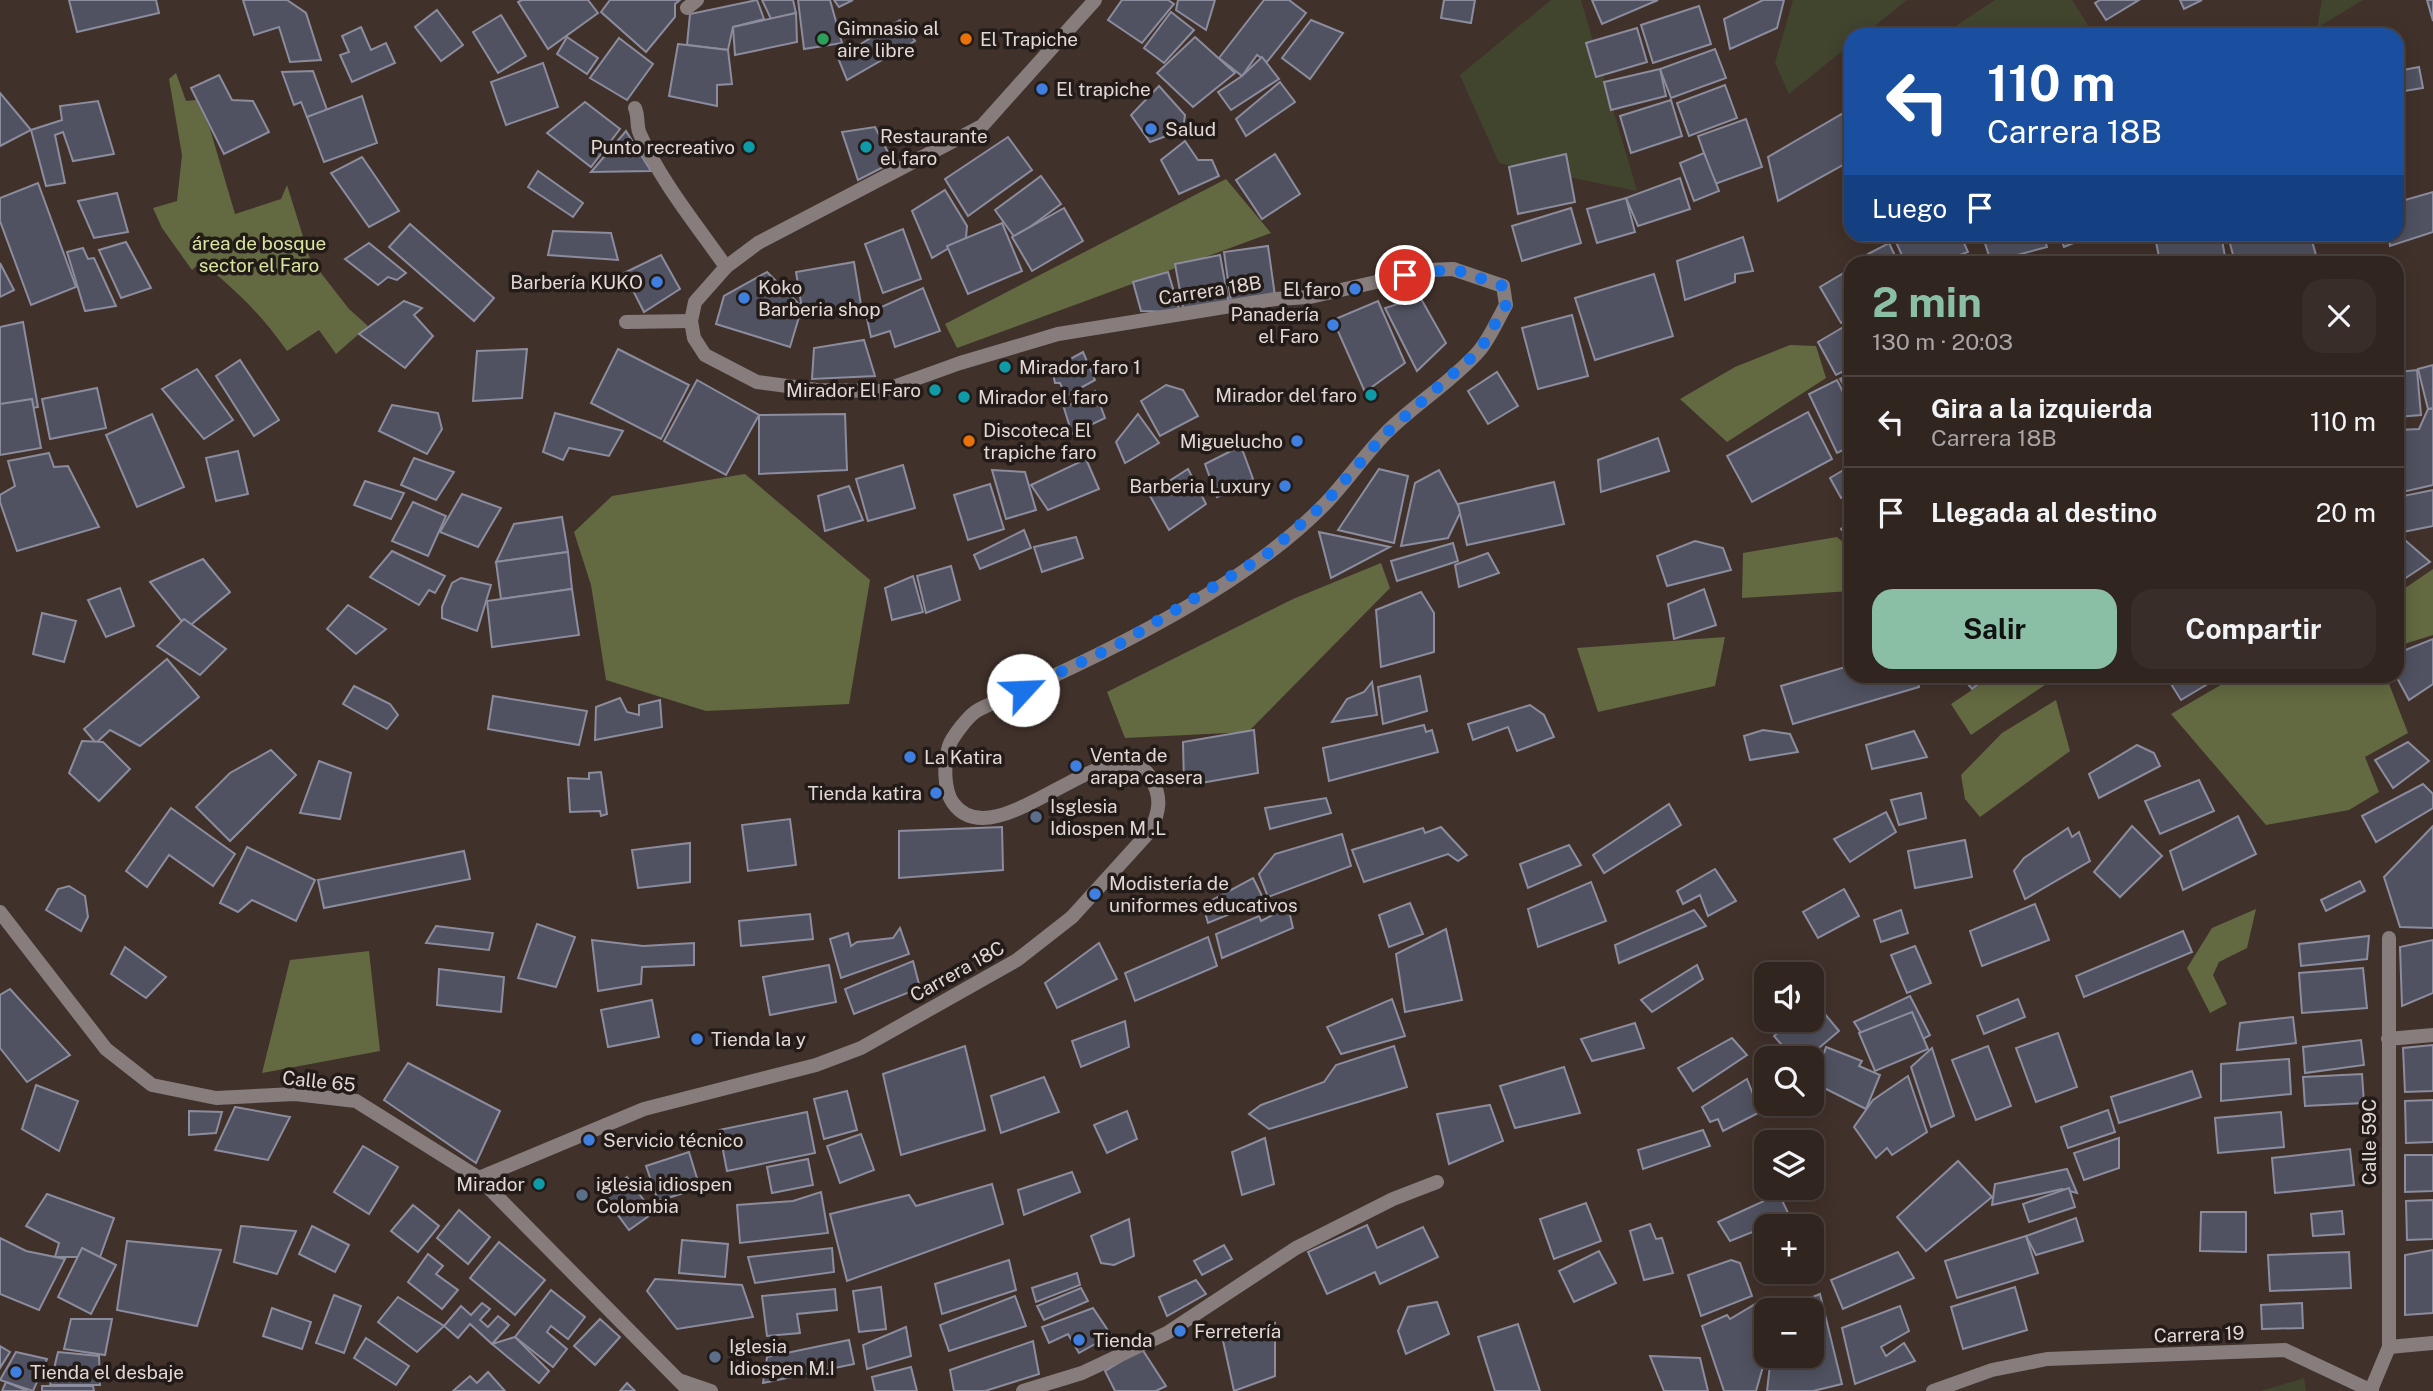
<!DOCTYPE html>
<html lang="es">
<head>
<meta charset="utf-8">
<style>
	:root { --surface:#312520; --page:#392d29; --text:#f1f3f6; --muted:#a8a5a5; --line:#4c423e; --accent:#8abfa5 }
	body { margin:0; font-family:"Public Sans",sans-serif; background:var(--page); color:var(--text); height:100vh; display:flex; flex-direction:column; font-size:26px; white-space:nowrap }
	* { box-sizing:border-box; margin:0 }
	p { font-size:23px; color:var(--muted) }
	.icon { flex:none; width:38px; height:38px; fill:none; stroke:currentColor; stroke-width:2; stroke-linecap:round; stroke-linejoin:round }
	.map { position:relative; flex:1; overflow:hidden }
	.side { position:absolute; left:1844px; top:256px; width:560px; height:427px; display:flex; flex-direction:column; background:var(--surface); border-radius:21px; box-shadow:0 4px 18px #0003,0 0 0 2px var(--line) }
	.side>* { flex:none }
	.guide { position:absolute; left:1844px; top:28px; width:560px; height:214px; border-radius:21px; box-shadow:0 4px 18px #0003,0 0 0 2px var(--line); background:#1a4fa0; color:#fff; overflow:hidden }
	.fabs { position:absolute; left:1754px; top:962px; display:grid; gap:14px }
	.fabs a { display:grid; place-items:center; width:70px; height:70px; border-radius:14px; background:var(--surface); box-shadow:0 4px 18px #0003,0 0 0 2px var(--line); font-size:35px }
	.pin { position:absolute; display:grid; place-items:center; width:60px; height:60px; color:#fff; margin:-30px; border:4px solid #fff; border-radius:50%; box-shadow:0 2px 7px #0007 }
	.me { position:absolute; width:77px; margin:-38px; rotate:65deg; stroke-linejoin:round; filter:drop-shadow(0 0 5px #0008) }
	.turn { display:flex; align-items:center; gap:24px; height:147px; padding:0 28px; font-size:32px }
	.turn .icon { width:91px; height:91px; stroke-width:2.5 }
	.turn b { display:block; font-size:49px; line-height:60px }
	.then { display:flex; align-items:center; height:66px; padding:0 28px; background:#0003; gap:14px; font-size:26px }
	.round { display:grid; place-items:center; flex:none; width:74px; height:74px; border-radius:21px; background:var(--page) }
	.head { display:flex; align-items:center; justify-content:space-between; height:119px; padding:0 28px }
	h1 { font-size:42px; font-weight:700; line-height:52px; color:var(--accent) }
	.action { display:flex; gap:14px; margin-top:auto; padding:14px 28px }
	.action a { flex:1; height:80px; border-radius:21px; background:var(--accent); color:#111; font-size:28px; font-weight:700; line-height:80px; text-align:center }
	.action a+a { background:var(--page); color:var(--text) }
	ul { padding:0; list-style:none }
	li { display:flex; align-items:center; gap:21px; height:91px; padding:0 28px; border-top:2px solid var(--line) }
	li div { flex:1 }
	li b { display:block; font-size:26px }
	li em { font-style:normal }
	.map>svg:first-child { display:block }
</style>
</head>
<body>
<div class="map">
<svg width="2433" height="1391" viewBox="0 0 2433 1391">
	<rect width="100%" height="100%" fill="#41312b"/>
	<g fill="#41452e">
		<path d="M1551,0H1581L1637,191L1499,163L1460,75Z"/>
		<path d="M1793,0H1907L1863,35H1852L1851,44L1789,94L1775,63Z"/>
		<path d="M1995,0H2072L2088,25L2074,35H1942Z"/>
		<path d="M2322,0H2363L2317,28Z"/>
		<path d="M2304,1378L2306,1391H2261Z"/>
	</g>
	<g fill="#636a41">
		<path d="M176,73L186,101L196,100L210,129L235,214L281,199L287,185L310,259L349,309L368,326L336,354L319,330L287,351C262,315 235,289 201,262L192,270L162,228L153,208L177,201L182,155L169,79Z"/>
		<path d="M1226,179L1271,233L957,348L945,324Z"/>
		<path d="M1790,345L1816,346L1826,378L1727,442L1680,399L1735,367Z"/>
		<path d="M745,474L870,580L849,704L706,711L606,680L591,585L574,532L612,496Z"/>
		<path d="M1837,537L1851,549V591L1742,598L1743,553Z"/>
		<path d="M1381,563L1390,588L1248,732L1125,738L1107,692L1293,599Z"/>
		<path d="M2433,569V635L2398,646V593Z"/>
		<path d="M1725,637L1715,686L1598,712L1577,648Z"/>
		<path d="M1993,676H2058L1971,735L1951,704Z"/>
		<path d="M2236,676H2386L2408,733L2365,757L2379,792L2349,810L2266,825L2171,714Z"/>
		<path d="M2056,700L2070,751L1980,817L1965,799L1961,775L2002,733Z"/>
		<path d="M2256,909L2247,948L2219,962L2213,975L2227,1004L2210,1013L2187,968L2212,928Z"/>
		<path d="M369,951L380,1051L262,1073L290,960Z"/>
	</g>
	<g fill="#515261" stroke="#8b8c9d" stroke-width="2">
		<path d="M69,0H156L159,13L77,32Z"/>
		<path d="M243,0H287L306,13L321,60L290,62L279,27L254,35Z"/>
		<path d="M522,0H588L598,13L548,49L518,2Z"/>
		<path d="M610,0H680L675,4V17L646,52L601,12Z"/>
		<path d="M757,0L764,19L733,27L728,50L687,45L690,14Z"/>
		<path d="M762,0H793L796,13L771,19Z"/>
		<path d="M798,0H830L842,43L804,49Z"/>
		<path d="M834,0H853L839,7Z"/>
		<path d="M1122,0H1168L1174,4L1142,43L1108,20Z"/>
		<path d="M1178,0H1215L1206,30L1176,10Z"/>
		<path d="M1264,0H1289L1306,13L1267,62L1257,55L1242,76L1219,58Z"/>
		<path d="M1444,0H1475L1471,23L1441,18Z"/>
		<path d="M1592,0H1658L1602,24Z"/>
		<path d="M1763,0H1784L1777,28L1730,49L1724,19Z"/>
		<path d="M2100,0H2139L2106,20L2095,3Z"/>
		<path d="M2180,0H2202L2184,9Z"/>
		<path d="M2427,0H2433V21Z"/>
		<path d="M1699,6L1711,44L1653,63L1641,25Z"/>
		<path d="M437,10L463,45L441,61L415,27Z"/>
		<path d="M1171,12L1194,30L1164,63L1144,48Z"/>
		<path d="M796,13L797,42L735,55L733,27Z"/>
		<path d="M501,15L526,56L498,73L473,32Z"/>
		<path d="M900,20L915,41L847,80L838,58Z"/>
		<path d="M1311,20L1343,33L1310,79L1282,58Z"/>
		<path d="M361,27L371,50L386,43L395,63L352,82L340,55L349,52L342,36Z"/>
		<path d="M1637,28L1647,62L1596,77L1586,43Z"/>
		<path d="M567,37L598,58L587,74L557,54Z"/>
		<path d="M1195,37L1235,73L1193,107L1157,73Z"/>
		<path d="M619,38L653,64L627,100L590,78Z"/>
		<path d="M678,44L728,50L732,84L717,85V106L669,96Z"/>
		<path d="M1715,49L1726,78L1671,98L1660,69Z"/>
		<path d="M1262,57L1279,79L1231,110L1218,92L1242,76Z"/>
		<path d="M543,63L558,107L506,125L491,82Z"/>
		<path d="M2419,67L2423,88L2398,92V71Z"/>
		<path d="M1660,69L1666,96L1611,110L1604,82Z"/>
		<path d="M313,71L327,110L307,117L301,102L294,105L282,72Z"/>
		<path d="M219,75L232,100L253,101L269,132L224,154L191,88Z"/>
		<path d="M1280,82L1295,102L1246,136L1236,119Z"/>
		<path d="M1725,85L1737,118L1689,136L1677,103Z"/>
		<path d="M1159,86L1185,115L1183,130L1150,142L1131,115Z"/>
		<path d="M0,93L31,130L0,146Z"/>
		<path d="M362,96L377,143L324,162L307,117Z"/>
		<path d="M1671,100L1682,136L1631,153L1620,116Z"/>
		<path d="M98,101L114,154L73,161L63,132L55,135L65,183L46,186L31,130L62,120L60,106Z"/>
		<path d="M585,102L620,129L591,167L547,133Z"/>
		<path d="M1852,108V160L1778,201L1768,157Z"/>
		<path d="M1746,119L1762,167L1715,184L1698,136Z"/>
		<path d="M875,127L893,162L858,180L842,132Z"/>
		<path d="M626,131L651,171L591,172Z"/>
		<path d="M1008,137L1032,170L968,216L945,179Z"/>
		<path d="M1185,141L1198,160H1212L1219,176L1179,194L1161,160Z"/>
		<path d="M1704,153L1719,191L1694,201L1680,163Z"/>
		<path d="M1275,154L1300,194L1262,219L1236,180Z"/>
		<path d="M1566,154L1575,202L1518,214L1509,167Z"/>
		<path d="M362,157L399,211L369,227L331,173Z"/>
		<path d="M538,171L583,203L573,217L528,187Z"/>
		<path d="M1041,176L1061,204L1015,238L995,210Z"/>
		<path d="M1680,178L1690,209L1638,226L1626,198Z"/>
		<path d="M38,183L76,287L31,305L0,221V198Z"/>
		<path d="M945,190L967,226L966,238L932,258L912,211Z"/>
		<path d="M2433,192V232L2390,246L2389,234H2398V202Z"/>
		<path d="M117,193L128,232L94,238L78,201Z"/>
		<path d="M1626,198L1635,232L1597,243L1587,209Z"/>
		<path d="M1064,208L1083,241L1032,271L1012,237Z"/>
		<path d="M1571,208L1581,243L1522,261L1512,226Z"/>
		<path d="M1002,223L1022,271L968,294L947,246Z"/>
		<path d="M410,224L494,298L474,321L389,247Z"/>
		<path d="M903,229L921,279L883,293L865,244Z"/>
		<path d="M553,231L611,233L618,260L548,255Z"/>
		<path d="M1915,234H1960L1968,252L1941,262H1905L1896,242Z"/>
		<path d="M1982,234H2043L2047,247L1991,262Z"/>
		<path d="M2059,234H2096L2064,247Z"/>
		<path d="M2170,234H2221L2226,262H2160L2155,237Z"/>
		<path d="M2247,234H2310L2318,262H2235L2229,240Z"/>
		<path d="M1743,237L1753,271L1735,274V282L1685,300L1677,261Z"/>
		<path d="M126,242L151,288L121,298L99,250Z"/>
		<path d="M369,243L406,273L397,280L388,277L378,285L345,259Z"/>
		<path d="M1889,243L1898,262H1872L1868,254Z"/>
		<path d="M1268,246L1275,296L1231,302L1224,252Z"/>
		<path d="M83,248L88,259L94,258L116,306L85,311L67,252Z"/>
		<path d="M661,255L680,289L644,312L624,273Z"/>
		<path d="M1220,255L1229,304L1184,313L1175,264Z"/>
		<path d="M854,262L861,305L803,315L796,272Z"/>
		<path d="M0,263L14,290L0,297Z"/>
		<path d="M1852,268V317L1841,323L1820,287Z"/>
		<path d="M767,272L802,307L790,347L716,324L724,296Z"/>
		<path d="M1168,272L1180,312L1141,311L1133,282Z"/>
		<path d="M1654,274L1673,336L1595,360L1575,298Z"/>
		<path d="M923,288L940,331L895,347L890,331L871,337L866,314Z"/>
		<path d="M1420,297L1446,343L1417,371L1385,308Z"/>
		<path d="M404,301L422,308L414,315L433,336L405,368L359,334Z"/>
		<path d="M1378,301L1405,363L1365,392L1333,320Z"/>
		<path d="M1572,315L1588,376L1538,389L1522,328Z"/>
		<path d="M23,322L38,407L0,414V327Z"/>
		<path d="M1852,322V367L1836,375L1818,342Z"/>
		<path d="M864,340L875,376L812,379L814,348Z"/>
		<path d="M527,349L522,398L473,401L477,351Z"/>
		<path d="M618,349L689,385L661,439L591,403Z"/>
		<path d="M1083,352L1095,380L1066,396L1060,383H1055L1052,369Z"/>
		<path d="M240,360L279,420L254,436L216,376Z"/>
		<path d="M2433,365V408L2428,409L2418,369Z"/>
		<path d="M197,369L233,420L204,439L162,389Z"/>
		<path d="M2417,370L2421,415L2398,417V372Z"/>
		<path d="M1497,372L1518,406L1488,424L1468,391Z"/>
		<path d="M1852,373V399L1840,379Z"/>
		<path d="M697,380L759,415L726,475L664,441Z"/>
		<path d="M1837,380L1852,410V446L1837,453L1809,394Z"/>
		<path d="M1166,385L1183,390L1198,416L1160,436L1141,401Z"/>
		<path d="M97,388L106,428L50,439L42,399Z"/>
		<path d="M1095,391L1105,418L1072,434L1064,408Z"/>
		<path d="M32,399L41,448L0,455V404Z"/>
		<path d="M392,405L438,413L442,429L427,454L379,431Z"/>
		<path d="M2428,409H2433V485L2398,493V430L2419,429Z"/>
		<path d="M1808,412L1832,459L1752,502L1727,456Z"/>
		<path d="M555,413L623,431L609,456L569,448L563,460L543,452Z"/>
		<path d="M152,414L184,487L137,507L106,435Z"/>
		<path d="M845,414L847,470L759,474V415Z"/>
		<path d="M1138,414L1159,443L1125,463L1116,442Z"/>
		<path d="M1658,438L1669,471L1601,492L1598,460Z"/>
		<path d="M1241,446L1253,479L1217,497L1205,464Z"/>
		<path d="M238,451L248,494L216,501L206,458Z"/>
		<path d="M49,453L54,467L68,466L99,527L17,551L0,502V495L15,486L8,461Z"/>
		<path d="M414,458L454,472L436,500L401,485Z"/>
		<path d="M1086,459L1099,489L1048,510L1031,485Z"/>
		<path d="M903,465L915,508L868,521L856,479Z"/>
		<path d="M1852,465V492L1841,498L1830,478Z"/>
		<path d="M1188,469L1206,504L1169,530L1149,494Z"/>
		<path d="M1379,469L1408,476L1394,543L1338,530Z"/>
		<path d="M992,470L1025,472L1036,510L1006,519Z"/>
		<path d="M1439,470L1461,511L1448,538L1401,546L1415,483Z"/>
		<path d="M365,481L404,493L391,519L354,505Z"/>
		<path d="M1554,482L1564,524L1467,545L1458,504Z"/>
		<path d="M990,484L1004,529L968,540L954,495Z"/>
		<path d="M849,486L863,520L825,531L818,496Z"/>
		<path d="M2433,490V526L2398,533V497Z"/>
		<path d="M462,494L501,508L478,547L440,532Z"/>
		<path d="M413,502L446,516L428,556L392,541Z"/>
		<path d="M562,517L568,552L496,562L514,524Z"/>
		<path d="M1852,519V540L1841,529Z"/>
		<path d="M1024,530L1031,548L980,569L974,555Z"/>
		<path d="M1319,532L1390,547L1331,578Z"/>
		<path d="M2398,534L2430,562L2398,583Z"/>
		<path d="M1076,537L1083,558L1042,572L1034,547Z"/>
		<path d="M1695,541L1723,548L1731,570L1667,586L1657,556Z"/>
		<path d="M1453,543L1458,561L1397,581L1391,561Z"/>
		<path d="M392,551L445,576L435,593L429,590L419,605L370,577Z"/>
		<path d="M568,552L572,589L501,599L496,562Z"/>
		<path d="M1488,553L1499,573L1459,587L1455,565Z"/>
		<path d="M203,559L230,592L187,628L150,582Z"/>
		<path d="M951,566L960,600L926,613L917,576Z"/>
		<path d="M913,576L923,612L892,620L885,588Z"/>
		<path d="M461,578L491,585L477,631L442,618V607L452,583Z"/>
		<path d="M120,588L134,626L106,637L88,600Z"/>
		<path d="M572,589L579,635L492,647L487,601Z"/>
		<path d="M1704,589L1716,625L1674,639L1668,604Z"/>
		<path d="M1421,592L1434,613V652L1381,667L1376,610Z"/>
		<path d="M348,605L386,629L356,654L327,629Z"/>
		<path d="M42,613L76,621L64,662L33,654Z"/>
		<path d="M184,619L226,649L200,675L157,646Z"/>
		<path d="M2433,639V684L2409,700L2396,676L2398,653Z"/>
		<path d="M167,659L199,697L140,746L110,730L96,743L84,729Z"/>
		<path d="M1852,665V676H1916L1919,687L1793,724L1781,686Z"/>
		<path d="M1420,676L1427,711L1383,724L1378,687Z"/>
		<path d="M1961,676H1989L1972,689Z"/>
		<path d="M2166,676H2221L2181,700Z"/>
		<path d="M1372,682L1377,715L1332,722L1347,699L1364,692Z"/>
		<path d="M354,686L390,704L398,715L387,729L343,704Z"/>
		<path d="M493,696L587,711L579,745L488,729Z"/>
		<path d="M620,698L627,712L639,715V705L660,700L662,727L595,740L596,707Z"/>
		<path d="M1530,705L1544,715L1554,737L1517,751L1508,727L1473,740L1468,724Z"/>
		<path d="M1424,725L1426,732L1432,730L1438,752L1329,781L1323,748Z"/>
		<path d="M1254,730L1258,773L1184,786L1183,742Z"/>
		<path d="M1763,730L1790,734L1798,752L1750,760L1744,736Z"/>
		<path d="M1914,731L1927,757L1872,769L1866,745Z"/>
		<path d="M82,741L103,742L130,769L99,801L69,773Z"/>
		<path d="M2408,742L2429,761L2393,788L2375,760Z"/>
		<path d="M2137,745L2154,753L2160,766L2099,798L2089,774Z"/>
		<path d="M271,750L296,775L230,841L196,807L230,773Z"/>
		<path d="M319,761L351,773L340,819L300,813Z"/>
		<path d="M601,772L607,814L601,816L600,811L570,812L568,778L589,779V773Z"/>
		<path d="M2199,780L2214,811L2160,834L2145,801Z"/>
		<path d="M2423,784L2433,794V808L2376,842L2362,816Z"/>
		<path d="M1921,793L1926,818L1899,825L1891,800Z"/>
		<path d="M1326,798L1331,813L1270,829L1265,808Z"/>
		<path d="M1669,804L1681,825L1604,873L1593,855Z"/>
		<path d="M171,808L235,854L213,886L169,855L147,887L126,871Z"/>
		<path d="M1886,812L1896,832L1850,862L1834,839Z"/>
		<path d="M2238,816L2256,854L2183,890L2170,851Z"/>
		<path d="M790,819L796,865L748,871L742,825Z"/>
		<path d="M2132,826L2162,856L2120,897L2094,872Z"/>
		<path d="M2433,826V928L2400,927L2384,877Z"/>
		<path d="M1002,827L1003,870L899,878V831Z"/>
		<path d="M1441,827L1467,855L1458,861L1448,854L1364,882L1352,850L1423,828L1425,833Z"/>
		<path d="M2068,828L2072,837L2079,832L2090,861L2025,899L2014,871L2024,858Z"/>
		<path d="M1342,834L1351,866L1268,897L1259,874L1275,854Z"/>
		<path d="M1965,840L1972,877L1915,888L1908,851Z"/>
		<path d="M690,843V882L638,888L632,850Z"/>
		<path d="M1569,845L1581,865L1528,888L1520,864Z"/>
		<path d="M247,847L315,880L296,921L252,900L238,912L220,903Z"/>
		<path d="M464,851L470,879L324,908L318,880Z"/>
		<path d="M1715,869L1736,901L1708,916L1700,895L1683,904L1677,891Z"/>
		<path d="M1253,878L1264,900L1208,923L1203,905Z"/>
		<path d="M2360,881L2365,891L2326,911L2321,900Z"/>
		<path d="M1591,882L1606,921L1538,947L1528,909Z"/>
		<path d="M69,886L85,896L88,917L81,931L46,910L58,889Z"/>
		<path d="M1844,889L1859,916L1818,938L1803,912Z"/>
		<path d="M1410,903L1423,934L1389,947L1379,915Z"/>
		<path d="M2035,904L2049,940L1982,966L1970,931Z"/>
		<path d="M1288,907L1293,928L1222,958L1216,934L1259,916L1261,921Z"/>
		<path d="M1694,910L1706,926L1619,963L1615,945Z"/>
		<path d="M1901,910L1908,933L1881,942L1874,920Z"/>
		<path d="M810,914L813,939L741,946L739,921Z"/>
		<path d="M537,924L575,937L556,987L518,978Z"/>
		<path d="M436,926L493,933L489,950L426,943Z"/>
		<path d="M900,928L909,954L841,978L830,939L848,933L851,946L857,942L893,938Z"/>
		<path d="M1446,929L1462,1000L1405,1012L1396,954Z"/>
		<path d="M2183,931L2192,952L2084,997L2076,976Z"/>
		<path d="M2369,936L2367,959L2301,966L2299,944Z"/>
		<path d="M1208,937L1217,966L1135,1001L1125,973Z"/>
		<path d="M592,940L643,946L694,943V965L642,967L641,984L598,991Z"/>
		<path d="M2433,940V993L2402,1006L2400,947Z"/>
		<path d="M1099,943L1117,979L1057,1008L1045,983Z"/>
		<path d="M1915,946L1931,983L1907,993L1891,955Z"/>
		<path d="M125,947L166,977L146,998L111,974Z"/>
		<path d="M913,961L920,988L854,1014L845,989Z"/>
		<path d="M829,965L836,1002L770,1015L763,977Z"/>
		<path d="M1697,965L1703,979L1652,1012L1641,1000Z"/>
		<path d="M2363,968L2367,1008L2302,1013L2299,973Z"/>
		<path d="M439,969L504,977L501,1012L437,1005Z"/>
		<path d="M10,989L70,1055L27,1082L0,1048V995Z"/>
		<path d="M1910,996L1930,1035L1880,1063L1854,1022Z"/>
		<path d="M1392,999L1405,1036L1341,1054L1327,1027Z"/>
		<path d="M2018,999L2025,1017L1984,1034L1977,1016Z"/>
		<path d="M652,1000L659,1037L608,1047L601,1010Z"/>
		<path d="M1815,1002L1839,1031L1806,1059H1794L1774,1036L1793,1020H1811V1004Z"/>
		<path d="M1912,1012L1928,1049L1875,1071L1859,1033Z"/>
		<path d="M2293,1017L2296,1043L2237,1050L2240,1023Z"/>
		<path d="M1125,1021L1129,1047L1081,1067L1072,1041Z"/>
		<path d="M1635,1023L1644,1048L1592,1061L1581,1039Z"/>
		<path d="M2058,1033L2077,1087L2036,1102L2016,1048Z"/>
		<path d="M1732,1038L1747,1055L1693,1091L1678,1068Z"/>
		<path d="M2361,1040L2364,1065L2305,1073L2303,1047Z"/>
		<path d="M2433,1045V1091L2405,1092L2403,1048Z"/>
		<path d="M965,1046L985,1130L901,1155L883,1074Z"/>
		<path d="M1394,1046L1407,1087L1269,1129L1249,1114L1261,1105L1324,1082L1336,1065Z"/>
		<path d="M1988,1046L2011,1106L1976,1120L1952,1060Z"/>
		<path d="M1826,1047L1862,1061L1859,1066L1880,1075L1866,1109L1814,1083Z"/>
		<path d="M1932,1048L1954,1116L1931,1127L1911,1067Z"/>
		<path d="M2289,1059L2291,1094L2221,1101V1064Z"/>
		<path d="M408,1063L500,1111L476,1163L384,1100Z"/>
		<path d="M1564,1067L1580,1113L1515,1128L1500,1086Z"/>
		<path d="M2192,1071L2201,1097L2119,1123L2111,1097Z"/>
		<path d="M2362,1074L2364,1103L2305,1106L2303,1077Z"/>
		<path d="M1908,1076L1927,1132L1892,1155L1887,1148L1876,1158L1854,1127L1873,1100Z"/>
		<path d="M1044,1077L1059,1112L1001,1133L991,1096Z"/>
		<path d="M1747,1079L1760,1112L1723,1131L1718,1119L1710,1122L1702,1107Z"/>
		<path d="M36,1085L78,1101L59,1151L22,1129Z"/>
		<path d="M847,1091L857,1130L824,1139L814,1099Z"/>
		<path d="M2433,1100V1142L2406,1143L2405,1101Z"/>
		<path d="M1490,1105L1503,1141L1449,1164L1437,1114Z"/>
		<path d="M235,1107L290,1117L268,1160L215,1150Z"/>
		<path d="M2108,1110L2115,1132L2068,1148L2061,1127Z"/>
		<path d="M189,1111L222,1112L216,1133L189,1135Z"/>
		<path d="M1127,1111L1137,1139L1107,1153L1094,1125Z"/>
		<path d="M807,1112L815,1153L727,1171L719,1130Z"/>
		<path d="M2281,1112L2284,1147L2218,1153L2215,1118Z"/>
		<path d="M1703,1130L1710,1146L1643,1169L1638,1150Z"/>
		<path d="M861,1134L874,1170L840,1183L827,1146Z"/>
		<path d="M1265,1138L1274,1184L1242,1195L1232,1152Z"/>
		<path d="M2119,1138V1168L2084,1180L2074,1153Z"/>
		<path d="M363,1146L398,1167L369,1214L334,1192Z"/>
		<path d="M2350,1149L2354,1185L2275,1193L2272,1158Z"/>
		<path d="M689,1152L700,1188L658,1201L646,1166Z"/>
		<path d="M2405,1155H2433V1191L2405,1192Z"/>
		<path d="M808,1159L813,1185L772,1193L767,1167Z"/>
		<path d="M1958,1161L1992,1197L1926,1251L1897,1217Z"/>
		<path d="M2067,1169L2077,1193L2062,1189L1992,1205L1995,1184Z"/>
		<path d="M1072,1172L1080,1192L1024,1215L1018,1190Z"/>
		<path d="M627,1177L653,1213L629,1230L603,1195Z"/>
		<path d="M992,1184L1003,1224L847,1281L830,1214L909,1195L916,1206Z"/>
		<path d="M2069,1188L2075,1207L2029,1222L2023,1204Z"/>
		<path d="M821,1192L828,1233L740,1243L737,1205L793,1201Z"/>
		<path d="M47,1194L114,1218L100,1257H55L59,1243L26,1226Z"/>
		<path d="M1779,1194L1790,1217L1730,1241L1718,1222Z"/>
		<path d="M2433,1200V1239L2407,1240L2406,1201Z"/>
		<path d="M1586,1203L1601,1241L1554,1259L1540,1219Z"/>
		<path d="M413,1205L439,1226L418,1252L391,1231Z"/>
		<path d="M459,1210L490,1237L468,1264L437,1238Z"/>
		<path d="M2342,1211L2344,1234L2313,1236L2311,1214Z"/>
		<path d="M2201,1212H2246V1252L2200,1251Z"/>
		<path d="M2076,1218L2083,1241L2036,1255L2026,1236Z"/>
		<path d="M1129,1219L1134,1256L1114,1265L1101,1263L1091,1236Z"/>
		<path d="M1650,1224L1656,1239L1662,1238L1673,1273L1644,1280L1630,1231Z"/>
		<path d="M1367,1225L1377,1248L1423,1227L1438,1257L1380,1284L1375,1272L1327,1294L1308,1252Z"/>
		<path d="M241,1226L296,1231L277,1274L234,1262Z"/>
		<path d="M312,1226L349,1245L335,1272L299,1254Z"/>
		<path d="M2026,1236L2038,1273L1957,1298L1945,1261Z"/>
		<path d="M0,1238L26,1251L65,1259L39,1310L0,1294Z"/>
		<path d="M682,1240L728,1244L725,1277L679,1273Z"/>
		<path d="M127,1241L221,1250L197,1326L117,1310Z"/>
		<path d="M499,1242L545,1280L515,1315L470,1278Z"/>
		<path d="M1224,1245L1232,1259L1202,1275L1194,1261Z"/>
		<path d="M82,1248L116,1265L91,1314L58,1297Z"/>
		<path d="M832,1248L834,1272L755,1283L748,1257Z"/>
		<path d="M2433,1250V1313L2405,1315V1255Z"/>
		<path d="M1599,1251L1616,1283L1574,1302L1559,1271Z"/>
		<path d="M1898,1252L1914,1278L1843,1309L1831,1280Z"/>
		<path d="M2349,1252L2351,1288L2270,1291L2268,1255Z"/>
		<path d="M428,1254L443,1266L436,1274L458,1290L442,1309L408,1282Z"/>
		<path d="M1009,1260L1016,1290L942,1314L935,1284Z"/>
		<path d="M1731,1260L1740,1263L1752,1296L1701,1316L1688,1275Z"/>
		<path d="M1077,1273L1080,1285L1036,1302L1032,1288Z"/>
		<path d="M655,1279L742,1285L753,1317L677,1329L647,1291Z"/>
		<path d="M1196,1280L1206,1294L1167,1316L1159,1297Z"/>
		<path d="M881,1287L886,1329L859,1332L853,1291Z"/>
		<path d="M2015,1287L2027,1330L1963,1349L1951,1307Z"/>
		<path d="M1081,1288L1088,1301L1044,1320L1037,1306Z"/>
		<path d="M835,1289L837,1310L797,1314L800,1333L767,1336L762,1296Z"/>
		<path d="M551,1290L585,1317L568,1339L551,1326L547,1332L567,1349L553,1367L515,1337Z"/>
		<path d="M1820,1294L1842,1384L1813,1391H1767L1771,1356H1811V1311H1780Z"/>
		<path d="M334,1295L361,1306L344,1353L316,1343Z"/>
		<path d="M1015,1296L1026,1326L949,1351L940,1325Z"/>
		<path d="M398,1297L444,1326L417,1352L378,1322Z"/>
		<path d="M1437,1302L1449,1334L1406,1354L1398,1331L1408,1307Z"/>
		<path d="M482,1303L490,1309L480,1320L488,1327L498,1316L509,1325L492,1344L470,1324L458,1338L444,1326L461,1306L471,1315Z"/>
		<path d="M1757,1303L1766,1325V1356L1756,1391H1724L1702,1326L1727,1315L1730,1319Z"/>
		<path d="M2302,1303L2303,1328L2262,1329L2261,1305Z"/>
		<path d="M1900,1306L1909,1331L1881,1347L1886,1356L1904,1343L1915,1361L1855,1384L1842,1328Z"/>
		<path d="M272,1308L311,1322L302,1349L263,1336Z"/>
		<path d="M1093,1308L1111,1335L1079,1353L1068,1334L1049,1343L1042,1327Z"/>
		<path d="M71,1319H112L105,1355L64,1349Z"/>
		<path d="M600,1319L620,1337L595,1365L574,1346Z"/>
		<path d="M1275,1323V1376L1234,1391L1222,1336Z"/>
		<path d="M1518,1324L1540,1391H1495L1478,1337Z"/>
		<path d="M906,1327L911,1356L867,1369L863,1345Z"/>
		<path d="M515,1337L549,1371L539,1383L492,1344Z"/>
		<path d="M366,1338L409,1366L396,1385L354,1358Z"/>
		<path d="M849,1340L854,1364L763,1383L767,1357Z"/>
		<path d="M1033,1341L1039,1374L985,1391H954L950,1370Z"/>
		<path d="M0,1346L10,1352L0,1368Z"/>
		<path d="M1142,1349L1166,1386L1156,1391H1115L1105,1371Z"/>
		<path d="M16,1352L47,1359L33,1391L0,1380Z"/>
		<path d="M58,1352L99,1356L100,1385H50Z"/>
		<path d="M1650,1356L1700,1358L1708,1391H1664Z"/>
		<path d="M911,1367L917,1391H875L872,1377Z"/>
		<path d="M488,1372L505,1391H453L470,1376L477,1383Z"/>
		<path d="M6,1382L28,1391H2Z"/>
		<path d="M627,1383L635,1391H620Z"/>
		<path d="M42,1386H93L94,1391H42Z"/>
	</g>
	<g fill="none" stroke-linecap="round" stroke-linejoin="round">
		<path stroke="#867d7c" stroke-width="14" d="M626,322L691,321"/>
		<g stroke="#867d7c" stroke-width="14">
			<path d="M687,8L697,0"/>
			<path d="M635,108C639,117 636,126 640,134C661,182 696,224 726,267"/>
			<path d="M0,912L106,1049L152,1085L216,1098L295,1094L356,1101L479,1178L689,1391"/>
			<path d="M2388,1039L2433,1035"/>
			<path d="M479,1178L644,1109L816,1065L861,1048L1017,960L1072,917L1151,830C1159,812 1162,798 1152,780C1117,715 996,864 953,803C943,789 944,761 949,746C952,737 967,718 975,712C987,704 1005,699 1018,692C1052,677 1086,661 1119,644C1191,607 1268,562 1325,504C1346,482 1363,457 1384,435C1413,405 1452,382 1479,351C1490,338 1498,319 1506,305L1503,286L1453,269L1429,270L1310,297L1275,299L1058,334L960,363L882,391L817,390L757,382L705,355L694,338L691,321L695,302L726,267L758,243L982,126L1095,0"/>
			<path d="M2389,1347L2433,1343"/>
			<path d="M679,1380L711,1391"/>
			<path d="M2371,1390L2389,1347V938"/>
			<path d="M1023,1391L1082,1373L1167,1333L1296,1248L1393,1199L1437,1182"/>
			<path d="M1933,1391L1992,1370L2047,1359L2285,1350L2372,1391"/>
		</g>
	</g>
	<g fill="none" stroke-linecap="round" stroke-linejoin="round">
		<path stroke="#1a73e8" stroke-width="12" stroke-dasharray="0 21.6" d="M1023,690L1121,643L1266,555L1324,504L1385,434L1480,350L1506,305L1503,286L1453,269L1405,275"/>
	</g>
	<circle fill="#2e9e5b" stroke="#221b18" stroke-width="2.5" cx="823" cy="39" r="7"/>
	<g fill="#e8710a" stroke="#221b18" stroke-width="2.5">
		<circle cx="966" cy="39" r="7"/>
		<circle cx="969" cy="441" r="7"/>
	</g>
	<g fill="#3f7fe0" stroke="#221b18" stroke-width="2.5">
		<circle cx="1042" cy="89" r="7"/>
		<circle cx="1151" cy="129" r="7"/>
		<circle cx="657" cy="282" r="7"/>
		<circle cx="1355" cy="289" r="7"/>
		<circle cx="744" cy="298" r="7"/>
		<circle cx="1333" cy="325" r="7"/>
		<circle cx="1297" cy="441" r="7"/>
		<circle cx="1285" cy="486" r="7"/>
		<circle cx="910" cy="757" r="7"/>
		<circle cx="1076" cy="766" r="7"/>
		<circle cx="936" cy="793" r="7"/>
		<circle cx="1095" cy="894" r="7"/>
		<circle cx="697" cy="1039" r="7"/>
		<circle cx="589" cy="1140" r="7"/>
		<circle cx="1180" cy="1331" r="7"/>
		<circle cx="1079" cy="1340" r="7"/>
		<circle cx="16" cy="1372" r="7"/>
	</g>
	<g fill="#0f9aa8" stroke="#221b18" stroke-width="2.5">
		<circle cx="749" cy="147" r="7"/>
		<circle cx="866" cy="147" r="7"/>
		<circle cx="1005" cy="367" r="7"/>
		<circle cx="935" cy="390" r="7"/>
		<circle cx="1371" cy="395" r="7"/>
		<circle cx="964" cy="397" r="7"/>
		<circle cx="539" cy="1184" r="7"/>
	</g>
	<g fill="#5c6f8a" stroke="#221b18" stroke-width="2.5">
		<circle cx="1036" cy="817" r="7"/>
		<circle cx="582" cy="1195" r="7"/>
		<circle cx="715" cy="1357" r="7"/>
	</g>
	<g text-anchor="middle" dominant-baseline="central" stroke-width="7" stroke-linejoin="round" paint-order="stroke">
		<g font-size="19" fill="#e2d8d4" stroke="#221b18" text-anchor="start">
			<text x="837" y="28">Gimnasio al<tspan x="837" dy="22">aire libre</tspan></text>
			<text x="980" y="39">El Trapiche</text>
			<text x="1056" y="89">El trapiche</text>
			<text x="1165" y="129">Salud</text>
			<text x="880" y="136">Restaurante<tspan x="880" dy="22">el faro</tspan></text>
			<text x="735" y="147" text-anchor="end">Punto recreativo</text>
			<text x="643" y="282" text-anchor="end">Barbería KUKO</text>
			<text x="758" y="287">Koko<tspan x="758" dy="22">Barberia shop</tspan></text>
			<text x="1341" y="289" text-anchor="end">El faro</text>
			<text x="1319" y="314" text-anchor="end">Panadería<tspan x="1319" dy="22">el Faro</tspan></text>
			<text x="1019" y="367">Mirador faro 1</text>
			<text x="921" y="390" text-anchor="end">Mirador El Faro</text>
			<text x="1357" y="395" text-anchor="end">Mirador del faro</text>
			<text x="978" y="397">Mirador el faro</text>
			<text x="983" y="430">Discoteca El<tspan x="983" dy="22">trapiche faro</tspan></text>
			<text x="1283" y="441" text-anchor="end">Miguelucho</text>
			<text x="1271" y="486" text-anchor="end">Barberia Luxury</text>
			<text x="1090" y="755">Venta de<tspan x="1090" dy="22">arapa casera</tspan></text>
			<text x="924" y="757">La Katira</text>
			<text x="922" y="793" text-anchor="end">Tienda katira</text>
			<text x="1050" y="806">Isglesia<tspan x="1050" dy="22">Idiospen M .L</tspan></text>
			<text x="1109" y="883">Modistería de<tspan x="1109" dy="22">uniformes educativos</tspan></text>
			<text x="711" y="1039">Tienda la y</text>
			<text x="603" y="1140">Servicio técnico</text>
			<text x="525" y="1184" text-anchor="end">Mirador</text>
			<text x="596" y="1184">iglesia idiospen<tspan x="596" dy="22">Colombia</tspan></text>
			<text x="1194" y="1331">Ferretería</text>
			<text x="1093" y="1340">Tienda</text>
			<text x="729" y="1346">Iglesia<tspan x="729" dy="22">Idiospen M.I</tspan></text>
			<text x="30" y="1372">Tienda el desbaje</text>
		</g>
		<g font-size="19" fill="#d8e59f" stroke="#221b18">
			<text x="259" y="243">área de bosque<tspan x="259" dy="22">sector el Faro</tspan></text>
		</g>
		<g font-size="19" fill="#e2d8d4" stroke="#221b18">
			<text transform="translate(1210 290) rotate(-9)">Carrera 18B</text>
			<text transform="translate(957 971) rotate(-29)">Carrera 18C</text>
			<text transform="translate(319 1081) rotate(6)">Calle 65</text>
			<text transform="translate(2369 1142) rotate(-90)">Calle 59C</text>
			<text transform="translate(2199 1334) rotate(-2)">Carrera 19</text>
		</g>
	</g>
</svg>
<div class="fabs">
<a><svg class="icon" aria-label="sound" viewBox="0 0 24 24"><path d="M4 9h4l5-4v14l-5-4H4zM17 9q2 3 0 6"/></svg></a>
<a><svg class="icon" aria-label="search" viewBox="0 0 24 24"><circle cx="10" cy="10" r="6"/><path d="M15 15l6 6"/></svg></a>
<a><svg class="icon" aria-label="layers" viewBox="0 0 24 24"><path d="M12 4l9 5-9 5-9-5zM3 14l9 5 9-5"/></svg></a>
<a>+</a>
<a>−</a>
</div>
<div class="pin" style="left:1405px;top:275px;background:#d93025"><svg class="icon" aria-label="arrive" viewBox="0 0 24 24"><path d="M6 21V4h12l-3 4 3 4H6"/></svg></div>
<svg class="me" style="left:1023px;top:690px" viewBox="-20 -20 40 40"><circle r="19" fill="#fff"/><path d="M0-13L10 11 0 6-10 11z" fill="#1a73e8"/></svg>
<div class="guide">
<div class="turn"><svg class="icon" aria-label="left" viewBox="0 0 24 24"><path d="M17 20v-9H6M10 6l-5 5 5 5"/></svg><div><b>110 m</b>Carrera 18B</div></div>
<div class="then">Luego<svg class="icon" aria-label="arrive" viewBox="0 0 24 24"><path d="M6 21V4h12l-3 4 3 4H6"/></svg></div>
</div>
<section class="side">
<div class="head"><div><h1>2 min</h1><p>130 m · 20:03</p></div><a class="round"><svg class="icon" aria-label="close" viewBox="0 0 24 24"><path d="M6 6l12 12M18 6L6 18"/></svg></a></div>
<ul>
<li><svg class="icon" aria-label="left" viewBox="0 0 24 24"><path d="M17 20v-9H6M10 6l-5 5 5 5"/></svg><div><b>Gira a la izquierda</b><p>Carrera 18B</p></div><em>110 m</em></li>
<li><svg class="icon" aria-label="arrive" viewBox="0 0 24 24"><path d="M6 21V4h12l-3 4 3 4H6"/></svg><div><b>Llegada al destino</b></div><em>20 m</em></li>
</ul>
<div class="action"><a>Salir</a><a>Compartir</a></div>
</section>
</div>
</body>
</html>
